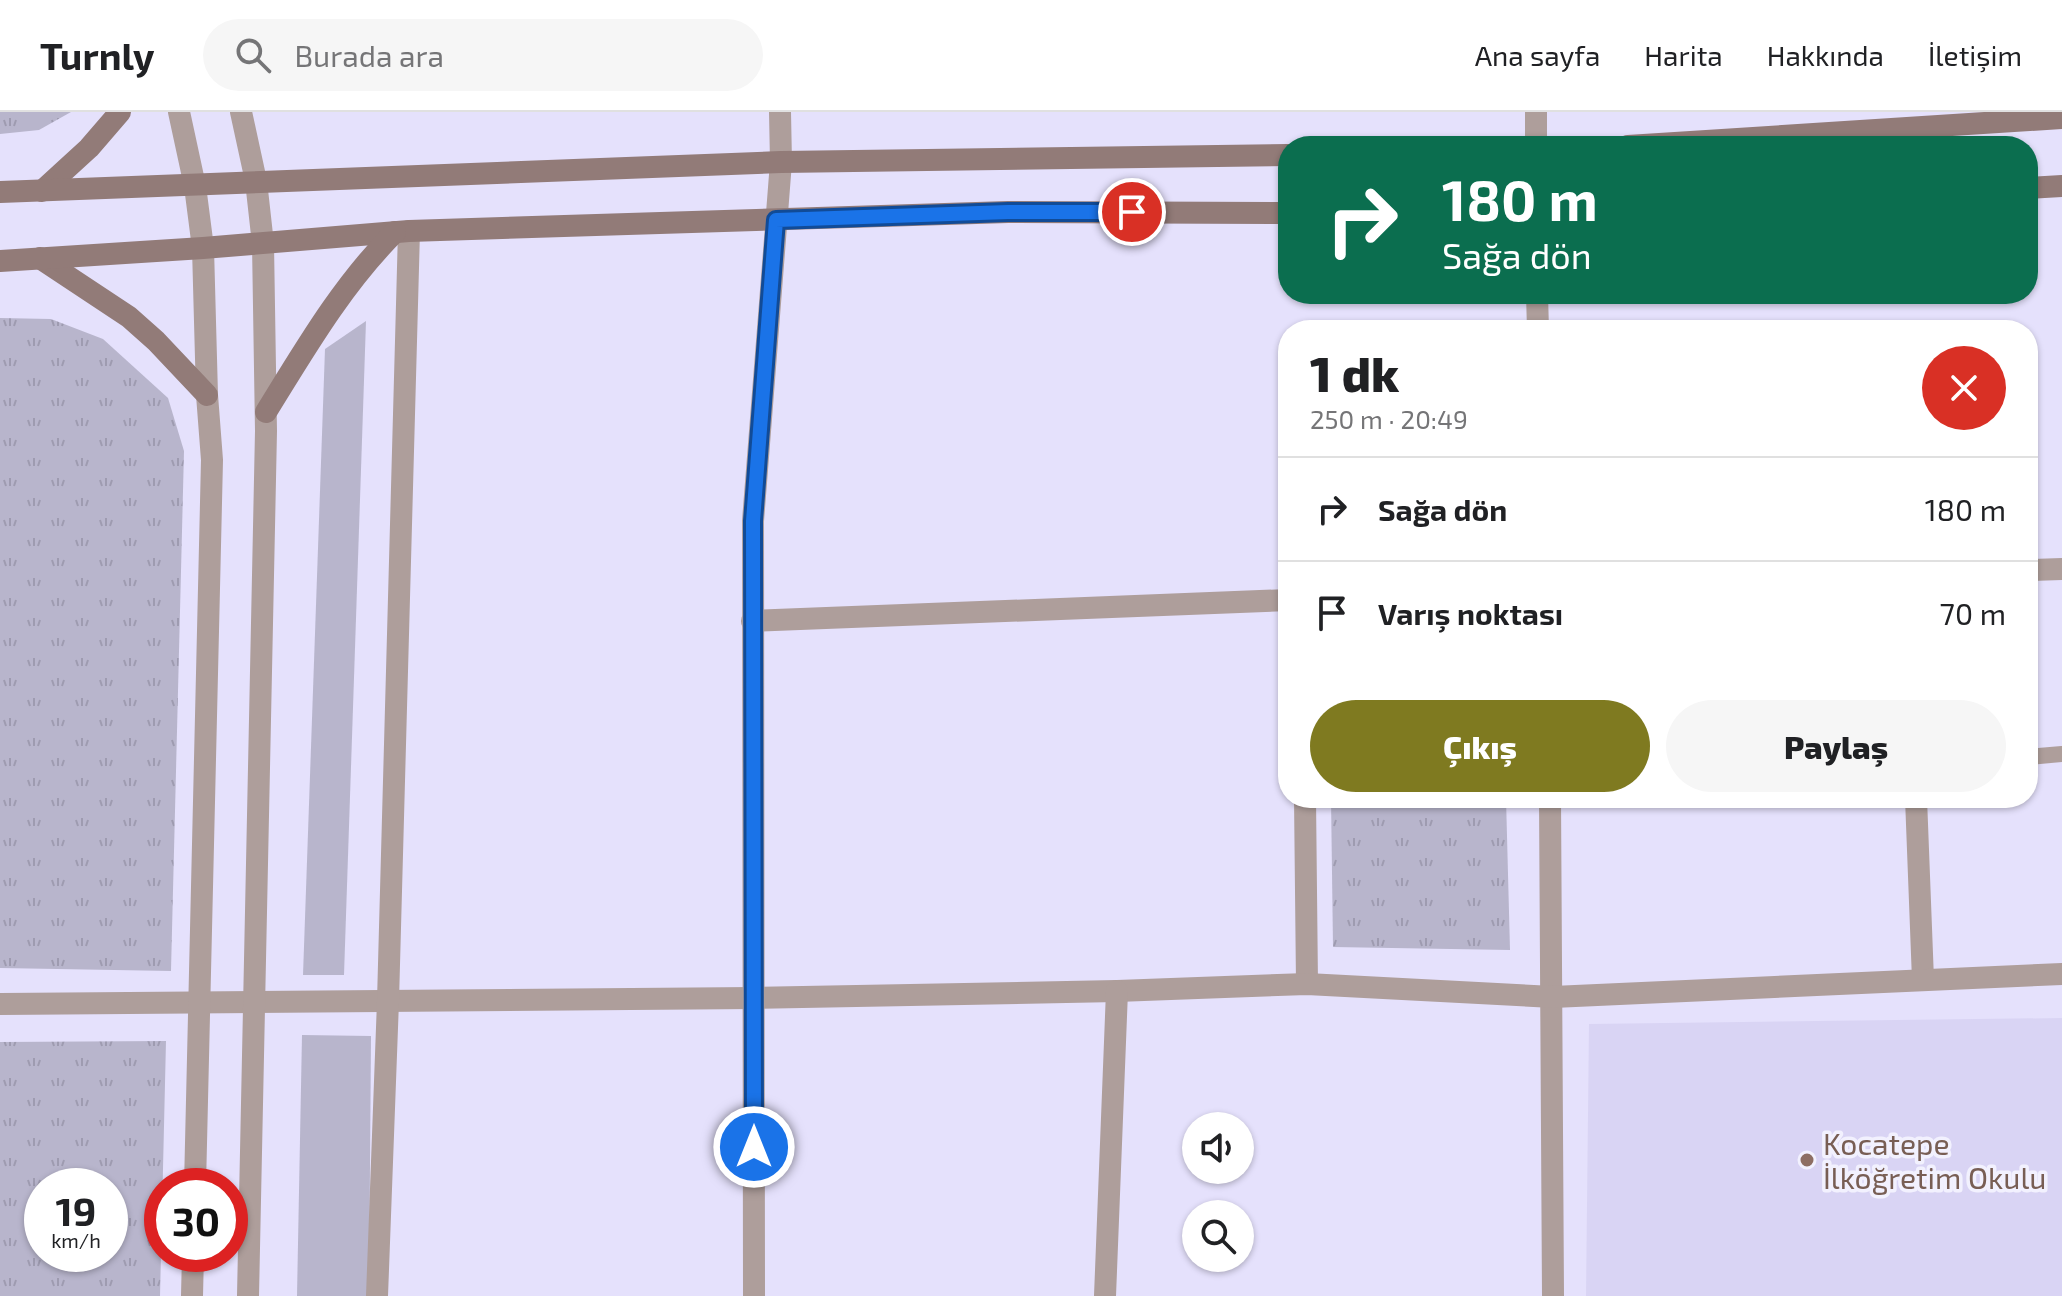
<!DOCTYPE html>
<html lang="tr">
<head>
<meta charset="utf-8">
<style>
	:root { --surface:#fff; --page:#f6f6f6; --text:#202124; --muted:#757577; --line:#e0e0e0; --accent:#7f7a20 }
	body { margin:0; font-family:"Exo 2",sans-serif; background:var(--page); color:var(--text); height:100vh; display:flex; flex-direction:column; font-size:30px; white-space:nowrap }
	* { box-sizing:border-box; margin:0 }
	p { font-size:26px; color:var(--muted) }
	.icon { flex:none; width:44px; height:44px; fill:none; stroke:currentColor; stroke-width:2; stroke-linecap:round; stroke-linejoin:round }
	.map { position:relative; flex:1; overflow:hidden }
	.details { position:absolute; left:1278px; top:208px; width:760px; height:488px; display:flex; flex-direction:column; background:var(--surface); border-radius:32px; box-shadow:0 2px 6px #0004 }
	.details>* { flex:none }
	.top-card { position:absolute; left:1278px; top:24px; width:760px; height:168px; border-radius:32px; box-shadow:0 2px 6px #0004; background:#0b6e4f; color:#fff; overflow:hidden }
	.controls { position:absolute; left:1182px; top:1000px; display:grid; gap:16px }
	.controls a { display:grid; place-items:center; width:72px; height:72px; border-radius:50%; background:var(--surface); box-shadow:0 2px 6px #0004; font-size:40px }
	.speed { position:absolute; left:24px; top:1056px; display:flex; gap:16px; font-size:40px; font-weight:700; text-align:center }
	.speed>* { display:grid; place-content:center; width:104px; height:104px; border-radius:50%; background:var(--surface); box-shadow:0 2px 6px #0004; line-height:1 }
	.speed small { font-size:20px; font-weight:400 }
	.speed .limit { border:12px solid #d22; background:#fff; color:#111 }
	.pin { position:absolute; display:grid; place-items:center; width:68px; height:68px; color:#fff; margin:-34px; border:4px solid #fff; border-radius:50%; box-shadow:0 2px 8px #0007 }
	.me { position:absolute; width:88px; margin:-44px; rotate:0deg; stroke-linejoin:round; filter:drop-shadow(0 0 6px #0008) }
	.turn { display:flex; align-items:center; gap:28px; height:168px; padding:0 32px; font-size:36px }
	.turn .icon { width:104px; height:104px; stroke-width:2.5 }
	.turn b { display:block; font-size:56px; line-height:68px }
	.round { display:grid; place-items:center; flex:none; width:84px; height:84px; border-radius:42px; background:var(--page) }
	.overview { display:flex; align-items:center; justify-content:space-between; height:136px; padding:0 32px }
	h1 { font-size:48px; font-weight:800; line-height:60px }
	.cta { display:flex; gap:16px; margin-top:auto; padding:16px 32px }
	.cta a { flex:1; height:92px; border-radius:48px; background:var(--accent); color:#fff; font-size:32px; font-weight:800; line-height:92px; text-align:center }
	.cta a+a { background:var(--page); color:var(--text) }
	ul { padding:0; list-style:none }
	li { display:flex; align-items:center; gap:24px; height:104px; padding:0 32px; border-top:2px solid var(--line) }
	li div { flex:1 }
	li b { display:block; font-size:30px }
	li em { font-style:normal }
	header { display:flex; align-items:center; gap:48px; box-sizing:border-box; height:112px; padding:0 40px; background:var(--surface); border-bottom:2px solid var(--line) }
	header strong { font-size:38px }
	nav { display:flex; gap:44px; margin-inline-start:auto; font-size:28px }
	.search { width:560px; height:72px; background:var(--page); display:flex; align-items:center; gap:20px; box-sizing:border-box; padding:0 28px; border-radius:44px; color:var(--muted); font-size:30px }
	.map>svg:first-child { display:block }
</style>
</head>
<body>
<header>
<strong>Turnly</strong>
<div class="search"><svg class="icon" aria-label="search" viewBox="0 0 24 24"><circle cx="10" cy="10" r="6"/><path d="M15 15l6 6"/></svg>Burada ara</div>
<nav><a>Ana sayfa</a><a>Harita</a><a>Hakkında</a><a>İletişim</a></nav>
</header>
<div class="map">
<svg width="2062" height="1184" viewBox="0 0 2062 1184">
	<defs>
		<pattern id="park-tufts" width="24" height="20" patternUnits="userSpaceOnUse" patternTransform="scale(2)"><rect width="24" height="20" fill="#b8b5cc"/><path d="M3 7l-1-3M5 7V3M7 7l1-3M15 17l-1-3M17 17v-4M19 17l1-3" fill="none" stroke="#9e9bb0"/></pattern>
	</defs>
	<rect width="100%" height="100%" fill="#e5e1fc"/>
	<path fill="#d9d4f4" d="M2062,906V1184H1586L1589,912Z"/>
	<g fill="#b8b5cc">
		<path d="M366,209L344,863H303L325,237Z"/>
		<path d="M302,923L371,924L369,1184H297Z"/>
	</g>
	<g fill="url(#park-tufts)" fill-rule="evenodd">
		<path d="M0,0H71L39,18L0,22Z"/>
		<path d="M0,206L51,207L103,227L168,286L184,339L171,859L0,856Z"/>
		<path d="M1331,686H1506L1510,838L1333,835Z"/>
		<path d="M166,929L160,1184H0V930ZM42,1074H110V1142H42Z"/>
	</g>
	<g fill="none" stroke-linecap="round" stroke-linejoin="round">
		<path stroke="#ae9e9b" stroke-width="16" d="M2028,645L2062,642"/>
		<g stroke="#ae9e9b" stroke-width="22">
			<path d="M1536,0V34"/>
			<path d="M1537,182L1538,218"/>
			<path d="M2028,458L2062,457"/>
			<path d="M752,509L1288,488"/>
			<path d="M1305,686L1307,872"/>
			<path d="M1550,686L1553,1184"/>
			<path d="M1916,686L1923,868"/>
			<path d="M0,892L754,886L1117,879L1307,872L1553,885L2062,862"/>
			<path d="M377,1184L388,889L409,119"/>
			<path d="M754,1184L753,409L781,50L780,0"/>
			<path d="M1105,1184L1117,879"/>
		</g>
		<g stroke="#ae9e9b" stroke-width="22">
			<path d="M179,0L195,74L203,136L207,283L212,348L195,1074"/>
			<path d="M241,0L256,69L263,132L266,319L248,1184"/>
			<path d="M192,1184L193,1142"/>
		</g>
		<g stroke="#927b78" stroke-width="22">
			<path d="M1628,34L2062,6"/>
			<path d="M2028,76L2062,74"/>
			<path d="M42,79L89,36L120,0"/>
			<path d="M0,80L781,50L1288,43"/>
			<path d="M40,146L129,205L156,229L207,283"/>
			<path d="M0,149L203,136L409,119L1008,100L1288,101"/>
			<path d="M266,300C305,237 342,173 395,120"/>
		</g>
	</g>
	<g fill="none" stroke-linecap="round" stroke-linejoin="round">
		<defs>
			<path id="route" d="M754,1035L753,409L776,108L1008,100H1132"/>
		</defs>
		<use href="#route" stroke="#114b97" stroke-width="20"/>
		<use href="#route" stroke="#1a73e8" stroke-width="14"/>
	</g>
	<circle fill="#8d6e63" stroke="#f2f1fe" stroke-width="3" cx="1807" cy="1048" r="8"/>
	<g text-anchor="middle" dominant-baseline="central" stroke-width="7" stroke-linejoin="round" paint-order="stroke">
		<g font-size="30" fill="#785e54" stroke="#f2f1fe" text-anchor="start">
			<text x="1823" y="1031">Kocatepe<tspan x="1823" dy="34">İlköğretim Okulu</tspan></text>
		</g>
	</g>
</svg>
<div class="controls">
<a><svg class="icon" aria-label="sound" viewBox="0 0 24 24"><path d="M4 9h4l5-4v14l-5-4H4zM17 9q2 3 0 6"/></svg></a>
<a><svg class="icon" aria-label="search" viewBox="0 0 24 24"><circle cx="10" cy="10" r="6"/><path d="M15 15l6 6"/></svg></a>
</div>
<div class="speed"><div>19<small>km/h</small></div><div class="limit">30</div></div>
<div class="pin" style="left:1132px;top:100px;background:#d93025"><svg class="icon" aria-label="arrive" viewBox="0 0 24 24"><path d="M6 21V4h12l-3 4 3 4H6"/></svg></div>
<svg class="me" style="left:754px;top:1035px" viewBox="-20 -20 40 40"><circle r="17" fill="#1a73e8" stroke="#fff" stroke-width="3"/><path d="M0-11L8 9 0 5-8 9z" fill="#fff"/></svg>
<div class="top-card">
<div class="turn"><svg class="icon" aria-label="right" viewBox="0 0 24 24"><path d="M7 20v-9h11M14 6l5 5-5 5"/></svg><div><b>180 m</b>Sağa dön</div></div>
</div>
<section class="details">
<div class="overview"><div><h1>1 dk</h1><p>250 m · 20:49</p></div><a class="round" style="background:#d93025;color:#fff"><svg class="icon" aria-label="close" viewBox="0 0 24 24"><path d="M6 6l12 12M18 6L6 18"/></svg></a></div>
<ul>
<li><svg class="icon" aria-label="right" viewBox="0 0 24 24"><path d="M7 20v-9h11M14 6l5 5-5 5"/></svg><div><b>Sağa dön</b></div><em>180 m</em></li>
<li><svg class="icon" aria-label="arrive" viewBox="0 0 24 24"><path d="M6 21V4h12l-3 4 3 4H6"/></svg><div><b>Varış noktası</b></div><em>70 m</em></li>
</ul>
<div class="cta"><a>Çıkış</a><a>Paylaş</a></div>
</section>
</div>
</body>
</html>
